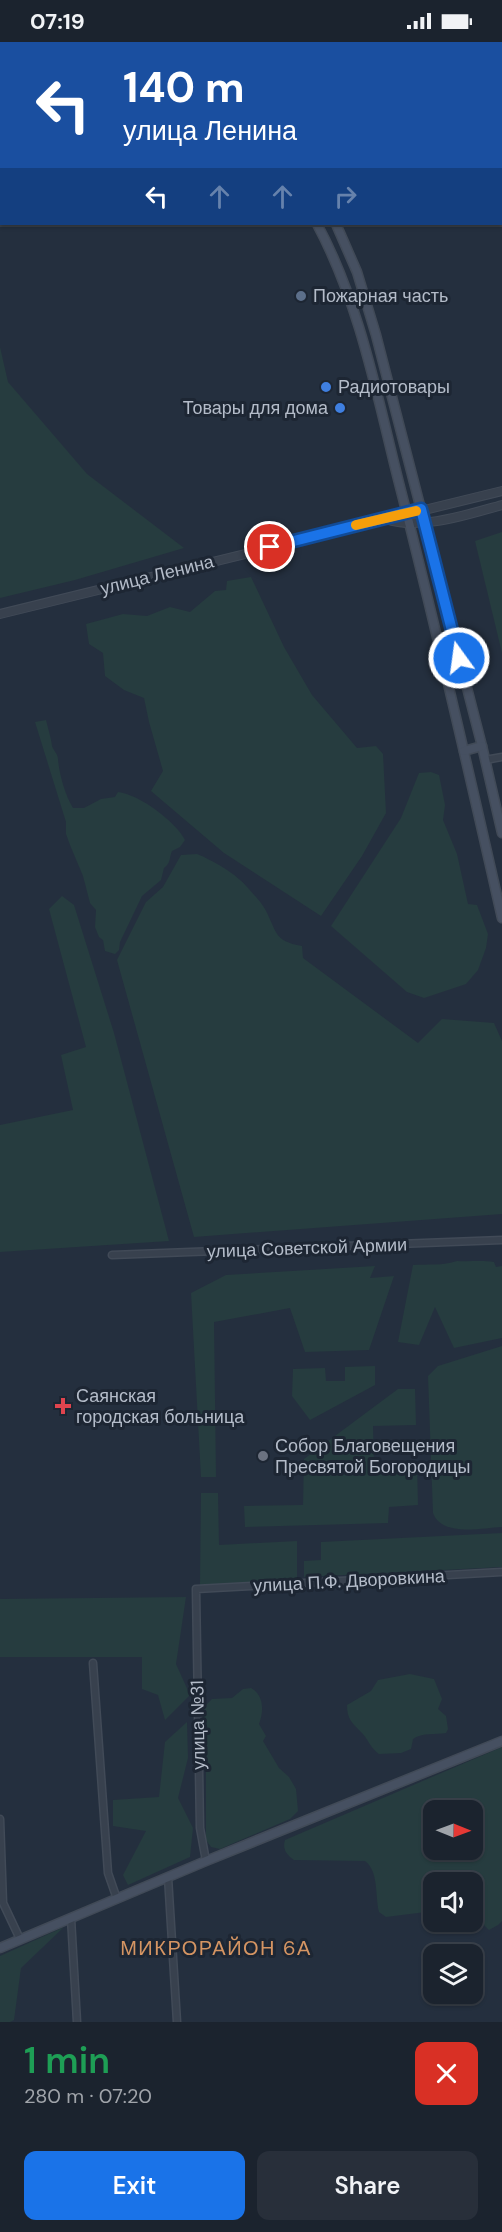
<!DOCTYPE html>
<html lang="en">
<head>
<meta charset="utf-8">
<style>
	:root { --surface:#1b232e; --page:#282f3a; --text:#f1f3f6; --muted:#a0a4aa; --line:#39404a; --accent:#1a73e8 }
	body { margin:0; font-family:"DM Sans",sans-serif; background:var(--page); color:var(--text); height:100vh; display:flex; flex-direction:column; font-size:22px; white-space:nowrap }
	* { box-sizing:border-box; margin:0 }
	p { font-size:20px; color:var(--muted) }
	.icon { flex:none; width:33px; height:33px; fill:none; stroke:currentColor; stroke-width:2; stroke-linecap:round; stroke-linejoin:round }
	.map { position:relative; height:1980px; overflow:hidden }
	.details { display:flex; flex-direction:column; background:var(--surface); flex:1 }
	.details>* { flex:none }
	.hud { position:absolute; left:0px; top:0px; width:502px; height:183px; box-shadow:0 2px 4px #0004,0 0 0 2px var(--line); background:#1a4fa0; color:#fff; overflow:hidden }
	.needle { width:39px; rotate:91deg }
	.fabs { position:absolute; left:423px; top:1758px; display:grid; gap:12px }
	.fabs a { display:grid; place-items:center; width:60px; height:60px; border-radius:12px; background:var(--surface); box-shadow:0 2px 4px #0004,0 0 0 2px var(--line); font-size:30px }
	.pin { position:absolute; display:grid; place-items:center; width:51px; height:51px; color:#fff; margin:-26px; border:3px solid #fff; border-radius:50%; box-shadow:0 2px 6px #0007 }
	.me { position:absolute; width:66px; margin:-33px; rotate:346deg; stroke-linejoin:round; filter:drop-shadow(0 0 4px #0008) }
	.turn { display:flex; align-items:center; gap:21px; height:126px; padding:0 24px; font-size:27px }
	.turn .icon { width:78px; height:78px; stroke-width:2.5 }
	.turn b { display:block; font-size:42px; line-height:51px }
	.lanes { display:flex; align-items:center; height:57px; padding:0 24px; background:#0003; justify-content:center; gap:30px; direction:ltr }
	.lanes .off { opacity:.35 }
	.round { display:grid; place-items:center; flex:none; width:63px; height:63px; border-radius:12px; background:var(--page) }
	.head { display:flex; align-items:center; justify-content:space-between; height:102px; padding:0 24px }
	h1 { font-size:36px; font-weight:600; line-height:45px; color:#1e9e55 }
	.action { display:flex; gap:12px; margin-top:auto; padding:12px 24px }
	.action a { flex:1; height:69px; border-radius:12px; background:var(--accent); color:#fff; font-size:24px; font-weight:600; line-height:69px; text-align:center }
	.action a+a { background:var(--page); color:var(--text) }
	.status { display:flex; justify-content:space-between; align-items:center; height:42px; padding:0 30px; background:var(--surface); direction:ltr }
	.status svg { height:16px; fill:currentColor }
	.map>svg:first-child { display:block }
</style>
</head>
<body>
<div class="status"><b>07:19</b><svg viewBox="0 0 49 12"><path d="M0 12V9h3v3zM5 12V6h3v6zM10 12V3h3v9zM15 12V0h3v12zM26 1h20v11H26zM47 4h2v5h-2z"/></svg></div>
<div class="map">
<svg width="502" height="1980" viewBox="0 0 502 1980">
	<rect width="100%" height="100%" fill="#242f3e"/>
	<g fill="#263c3f" fill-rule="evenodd">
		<path d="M0,305L8,340L87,432L184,506L75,538L0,556Z"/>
		<path d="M502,490V611L475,499Z"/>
		<path d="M251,535L284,605L312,653L357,706L376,704L383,712L386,771L362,814L321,874L224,811L151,749L163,729L149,680L144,656L124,648L105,634L103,611L89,602L86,582L123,572L147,574L170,565L190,570L215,549L226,548L227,539Z"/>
		<path d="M46,678C48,687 51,695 52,704C53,708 58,712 58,717C59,731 65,753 73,766H84L101,757L115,755L118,750C139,752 176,780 185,798L180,805L172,809C169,816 171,821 164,826L161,838L142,854L120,900L119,908L115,912L105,909L103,898L99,895L95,885L96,868L90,861L83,834L70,803L66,792V780L35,680Z"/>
		<path d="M431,730L439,733L445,763L443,778L457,812L468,862L477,863L488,892L486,906L478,928L466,942L424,956L407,950L331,884L401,776L419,731Z"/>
		<path d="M197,812C212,818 237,832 248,846C253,852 261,860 265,867C277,889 273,899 302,904L303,916L418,1001L442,977L494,981L502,999V1172L194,1195L117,918L146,860L163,845L181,813Z"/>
		<path d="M62,854L74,863L114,991L169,1199L0,1210V1083L73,1068L61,1013L86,1005L49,867Z"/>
		<path d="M457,1219C469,1220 482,1218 494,1220L496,1225L502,1224V1296L454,1306L435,1265L419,1303L398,1300L413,1223C427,1222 443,1224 457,1219Z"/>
		<path d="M375,1224L370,1236L394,1234L369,1308L305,1310L290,1266L214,1280L216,1435H201L191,1251L226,1233Z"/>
		<path d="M502,1304V1485C481,1486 442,1495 433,1471L428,1334L438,1324Z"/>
		<path d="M375,1324V1343L310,1378L292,1354L293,1327L325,1326L326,1339H345V1325Z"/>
		<path d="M398,1347H415L416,1383L373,1384L374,1421L417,1420L418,1463L389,1465L388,1481L245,1485L244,1464L303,1463L304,1417Z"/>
		<path d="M201,1451H218L219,1503L297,1499V1539L200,1543Z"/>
		<path d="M502,1491V1525L304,1535V1519L321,1518V1500Z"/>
		<path d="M186,1555L176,1622L190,1653L165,1678L158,1653L142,1647V1615H0V1557Z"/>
		<path d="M410,1632L434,1637L442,1657L438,1667L446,1674L448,1687L446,1691C435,1693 423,1690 413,1697L411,1707L401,1711L379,1712C370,1706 368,1696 360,1689C351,1680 347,1676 347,1663L371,1649L378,1638Z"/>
		<path d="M251,1646C264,1653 264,1669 259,1682L266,1694L263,1699L279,1726L289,1735L296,1747L298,1769L290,1777L220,1807L211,1805L206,1798V1706L201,1691L202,1676L200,1669L212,1657L232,1656L243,1647Z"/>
		<path d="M187,1680L188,1716L178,1756L193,1786L190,1815L128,1843L123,1833L146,1789L113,1784V1758L159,1755L165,1700Z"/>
		<path d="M502,1705V1879L498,1883L489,1888L484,1883L477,1868L473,1869L472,1840H434L433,1872L426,1870L386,1875L379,1870C375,1855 379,1829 365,1819L294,1818C287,1813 282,1807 285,1798ZM434,1768H472V1808H434Z"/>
		<path d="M64,1885L21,1926L14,1978L10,1980H0V1914Z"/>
	</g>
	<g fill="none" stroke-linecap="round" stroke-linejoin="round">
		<defs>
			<g id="minor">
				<path d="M218,0L219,2"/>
				<path d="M381,2L383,0"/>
				<path d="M485,718L502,715"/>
				<path d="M112,1213L502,1198"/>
				<path d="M93,1621L108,1831L117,1857"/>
				<path d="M0,1777L3,1861L20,1897"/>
				<path d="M206,1819L200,1786L196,1547L502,1530"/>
				<path d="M168,1835L177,1980"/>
				<path d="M71,1876L77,1980"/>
			</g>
			<g id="tertiary">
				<path d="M386,477C419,489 469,472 502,463"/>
				<path d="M0,572L502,449"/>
			</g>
			<g id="secondary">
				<path d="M151,0L153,2"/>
				<path d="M177,0L179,2"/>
				<path d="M317,182C360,262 377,354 399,441C436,585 469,730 502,876"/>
				<path d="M336,182L357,230L376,293L482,704L502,791"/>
				<path d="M464,709L482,704"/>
				<path d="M0,1906L206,1819L502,1699"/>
			</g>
		</defs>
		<use href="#minor" stroke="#414a57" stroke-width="9"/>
		<use href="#tertiary" stroke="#414a57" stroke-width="10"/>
		<use href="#secondary" stroke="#414a57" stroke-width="11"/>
		<use href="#minor" stroke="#38414e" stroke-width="6"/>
		<use href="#tertiary" stroke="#38414e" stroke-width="8"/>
		<use href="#secondary" stroke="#465061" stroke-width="8"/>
	</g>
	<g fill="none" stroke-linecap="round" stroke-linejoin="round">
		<defs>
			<path id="route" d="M270,505L421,467L459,616"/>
		</defs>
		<use href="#route" stroke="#114b97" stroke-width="15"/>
		<use href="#route" stroke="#1a73e8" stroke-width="10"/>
		<path stroke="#f59e0b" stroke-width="10" d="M356,483L416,469"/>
	</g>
	<circle fill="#5c6f8a" stroke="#1d2633" stroke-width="2" cx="301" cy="254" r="6"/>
	<g fill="#3f7fe0" stroke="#1d2633" stroke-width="2">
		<circle cx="326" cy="345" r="6"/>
		<circle cx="340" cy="366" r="6"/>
	</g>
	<path fill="#e0444e" stroke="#1d2633" stroke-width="2" d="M60 1355h6v6h6v6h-6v6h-6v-6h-6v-6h6z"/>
	<circle fill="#6b7280" stroke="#1d2633" stroke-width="2" cx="263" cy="1414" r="6"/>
	<g text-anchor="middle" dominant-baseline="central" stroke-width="6" stroke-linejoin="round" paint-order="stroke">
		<g font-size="18" fill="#b4bcc9" stroke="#1d2633" text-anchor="start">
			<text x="313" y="254">Пожарная часть</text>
			<text x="338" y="345">Радиотовары</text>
			<text x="328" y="366" text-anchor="end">Товары для дома</text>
			<text x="76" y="1354">Саянская<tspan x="76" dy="21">городская больница</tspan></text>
			<text x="275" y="1404">Собор Благовещения<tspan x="275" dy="21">Пресвятой Богородицы</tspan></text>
		</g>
		<g font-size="18" fill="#b4bcc9" stroke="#1d2633">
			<text transform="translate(157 533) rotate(-14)">улица Ленина</text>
			<text transform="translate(307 1206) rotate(-2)">улица Советской Армии</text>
			<text transform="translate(349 1539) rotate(-3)">улица П.Ф. Дворовкина</text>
			<text transform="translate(198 1683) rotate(-91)">улица №31</text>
		</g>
		<g font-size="20" letter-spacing="1.5" fill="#d59563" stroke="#1d2633">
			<text x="216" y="1906">МИКРОРАЙОН 6А</text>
		</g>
	</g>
</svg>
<div class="fabs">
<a><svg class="needle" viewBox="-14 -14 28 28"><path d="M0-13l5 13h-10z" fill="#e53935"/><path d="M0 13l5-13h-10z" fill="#a0a4aa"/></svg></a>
<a><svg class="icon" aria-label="sound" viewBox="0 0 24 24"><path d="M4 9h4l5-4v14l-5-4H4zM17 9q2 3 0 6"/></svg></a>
<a><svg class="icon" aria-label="layers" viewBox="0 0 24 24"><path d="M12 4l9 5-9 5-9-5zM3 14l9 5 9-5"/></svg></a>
</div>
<div class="pin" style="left:270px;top:505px;background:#d93025"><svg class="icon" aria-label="arrive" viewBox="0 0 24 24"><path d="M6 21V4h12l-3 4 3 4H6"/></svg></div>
<svg class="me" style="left:459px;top:616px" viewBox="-20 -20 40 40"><circle r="17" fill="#1a73e8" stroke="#fff" stroke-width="3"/><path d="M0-11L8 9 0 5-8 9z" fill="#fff"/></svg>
<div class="hud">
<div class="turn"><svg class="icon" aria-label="left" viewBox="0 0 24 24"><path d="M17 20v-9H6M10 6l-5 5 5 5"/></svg><div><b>140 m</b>улица Ленина</div></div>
<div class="lanes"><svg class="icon" aria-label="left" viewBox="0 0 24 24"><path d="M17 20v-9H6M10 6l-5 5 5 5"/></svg><svg class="icon off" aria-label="ahead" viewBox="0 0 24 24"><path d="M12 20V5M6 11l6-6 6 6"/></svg><svg class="icon off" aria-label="ahead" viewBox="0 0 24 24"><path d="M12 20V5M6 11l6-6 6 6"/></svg><svg class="icon off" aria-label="right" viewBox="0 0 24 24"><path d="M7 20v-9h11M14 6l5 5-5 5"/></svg></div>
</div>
</div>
<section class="details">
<div class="head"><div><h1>1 min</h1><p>280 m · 07:20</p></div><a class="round" style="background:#d93025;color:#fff"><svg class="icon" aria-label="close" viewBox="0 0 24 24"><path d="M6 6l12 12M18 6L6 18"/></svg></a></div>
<div class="action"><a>Exit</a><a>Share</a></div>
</section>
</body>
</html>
